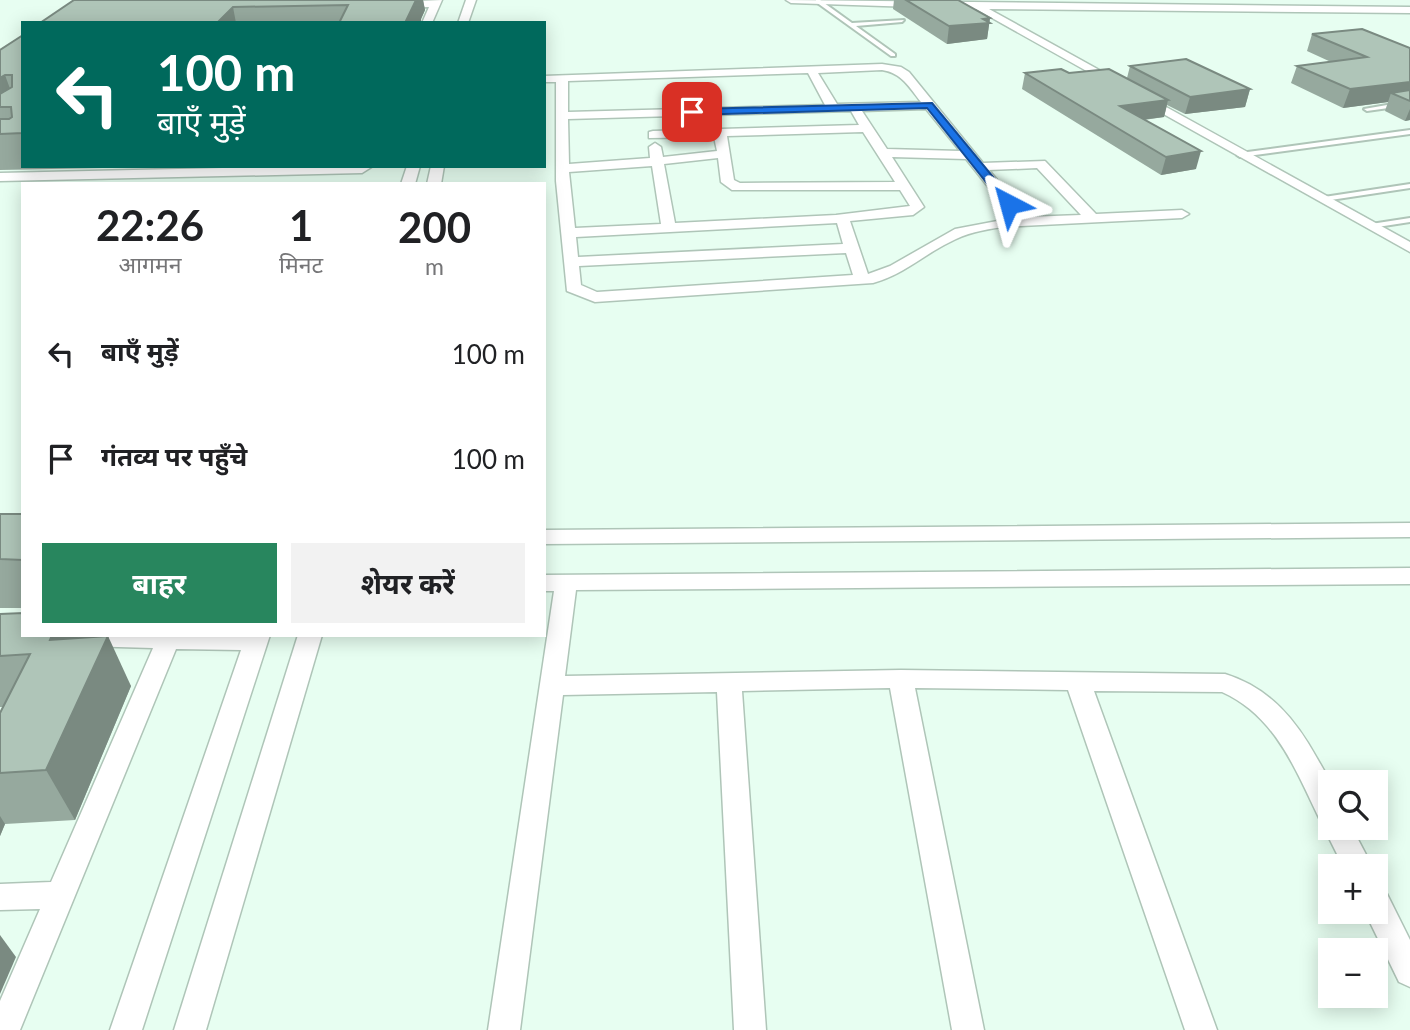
<!DOCTYPE html>
<html lang="hi">
<head>
<meta charset="utf-8">
<style>
	:root { --surface:#fff; --page:#f2f2f2; --text:#202124; --muted:#757577; --accent:#28865e }
	body { margin:0; font-family:Lato,"Noto Sans Devanagari",sans-serif; background:var(--page); color:var(--text); height:100vh; display:flex; flex-direction:column; font-size:26px; white-space:nowrap }
	* { box-sizing:border-box; margin:0 }
	p { font-size:23px; color:var(--muted) }
	.icon { flex:none; width:38px; height:38px; fill:none; stroke:currentColor; stroke-width:2; stroke-linecap:round; stroke-linejoin:round }
	.map { position:relative; flex:1; overflow:hidden }
	.side { position:absolute; left:21px; top:182px; width:525px; height:455px; display:flex; flex-direction:column; background:var(--surface); border-radius:0px; box-shadow:0 4px 18px #0003 }
	.side>* { flex:none }
	.top-card { position:absolute; left:21px; top:21px; width:525px; height:147px; border-radius:0px; box-shadow:0 4px 18px #0003; background:#00695c; color:#fff; overflow:hidden }
	.tools { position:absolute; left:1318px; top:770px; display:grid; gap:14px }
	.tools a { display:grid; place-items:center; width:70px; height:70px; border-radius:0px; background:var(--surface); box-shadow:0 4px 18px #0003; font-size:35px }
	.pin { position:absolute; display:grid; place-items:center; width:60px; height:60px; color:#fff; margin:-30px; border-radius:14px; box-shadow:0 4px 10px #0006 }
	.me { position:absolute; width:77px; margin:-38px; rotate:321deg; stroke-linejoin:round; filter:drop-shadow(0 0 5px #0008) }
	.turn { display:flex; align-items:center; gap:24px; height:147px; padding:0 21px; font-size:32px }
	.turn .icon { width:91px; height:91px; stroke-width:2.5 }
	.turn b { display:block; font-size:49px; line-height:60px }
	.eta { display:flex; justify-content:space-evenly; align-items:center; height:119px; text-align:center }
	.eta b { font-size:42px; font-weight:700; line-height:49px }
	.primary-button { display:flex; gap:14px; margin-top:auto; padding:14px 21px }
	.primary-button a { flex:1; height:80px; border-radius:0px; background:var(--accent); color:#fff; font-size:28px; font-weight:700; line-height:80px; text-align:center }
	.primary-button a+a { background:var(--page); color:var(--text) }
	ul { padding:0; list-style:none }
	li { display:flex; align-items:center; gap:21px; height:105px; padding:0 21px }
	li div { flex:1 }
	li b { display:block; font-size:26px }
	li em { font-style:normal }
	.map>svg:first-child { display:block }
</style>
</head>
<body>
<div class="map">
<svg width="1410" height="1030" viewBox="0 0 1410 1030">
	<rect width="100%" height="100%" fill="#e7fef1"/>
	<g fill="none" stroke-linecap="round" stroke-linejoin="round">
		<defs>
			<g id="lane">
				<path d="M816,0H820L852,23L904,20L902,22L856,26L895,54V56H891L816,2Z"/>
				<path d="M1410,101V105L1367,111L1364,109Z"/>
				<path d="M1410,130V134L1240,157L1237,155L1240,153Z"/>
				<path d="M1410,184V188L1324,201L1321,199L1324,197Z"/>
				<path d="M1410,218V222L1371,228L1367,226L1371,224Z"/>
			</g>
			<g id="street">
				<path d="M442,0L432,23H422L429,7L395,8L390,5L395,2Z"/>
				<path d="M466,0H476L468,23H458Z"/>
				<path d="M786,0L1410,7V13L989,9L1410,242V252L976,9L791,3Z"/>
				<path d="M882,64L901,67L909,72L983,163L1045,161L1096,214L1182,210L1189,214L1182,218L1002,227C983,230 966,233 950,242C923,255 903,275 873,283L595,302L567,291L556,181V82H544V76ZM882,70C902,73 909,87 921,102L837,104L818,73ZM808,73L825,105L568,112V81ZM926,109L960,151L887,149L862,111ZM851,111L859,125L653,131L649,132V138L714,137L717,151L663,157L661,147L655,143L649,147L650,158L569,164L568,119ZM863,132L895,182L740,183L734,180L727,136ZM892,157L966,159L1013,218L955,229L890,266L868,274L850,221L913,215L924,207ZM718,158L721,182L732,190H900L910,206L836,215L675,223L664,164ZM652,166L661,224L575,228L569,172ZM1037,168L1081,215L1027,217L989,170ZM837,223L843,244L578,257L576,237ZM846,253L853,275L597,292L581,285L579,266Z"/>
				<path d="M308,166H373L362,173L0,181V173Z"/>
				<path d="M407,166H420L415,184H401Z"/>
				<path d="M431,166H444L441,184H427Z"/>
				<path d="M1410,523V537L544,544V530Z"/>
				<path d="M1410,568V584L576,590L565,676L901,670L1225,674C1270,688 1296,720 1318,760C1322,767 1328,776 1330,784C1333,797 1330,814 1330,828H1352L1372,866H1343L1324,828L1327,822L1320,820C1296,771 1276,716 1222,692L1094,691L1217,1030H1185L1068,690L915,688L984,1030H952L890,688L742,691L766,1030H734L717,692L563,695L520,1030H488L554,591H544V575Z"/>
				<path d="M73,635H270L142,1030H110L241,650L176,649L20,1030H0V1001L40,909L0,910V884L51,882L153,648L83,646L75,644L71,638Z"/>
				<path d="M298,635H322L206,1030H174Z"/>
				<path d="M1376,890L1387,894L1410,940V987L1399,982L1365,912H1376Z"/>
			</g>
		</defs>
		<use href="#lane" stroke="#afc5b8" stroke-width="4"/>
		<use href="#street" stroke="#afc5b8" stroke-width="3"/>
		<use href="#lane" fill="#fff" fill-rule="evenodd"/>
		<use href="#street" fill="#fff" fill-rule="evenodd"/>
	</g>
	<g fill="#96a99e">
		<path d="M74,0H423L425,10L421,19V23H40Z"/>
		<path d="M894,0H958L990,18L987,39L947,44L893,9Z"/>
		<path d="M1312,34L1410,48V120L1405,121L1385,111L1388,102L1343,108L1291,83L1297,66L1331,62L1307,51Z"/>
		<path d="M23,35V166H205L0,170V50Z"/>
		<path d="M1130,66L1250,89L1245,107L1185,114L1167,105L1164,117L1144,120L1196,169L1161,175L1022,89L1025,73H1069L1127,78Z"/>
		<rect x="0" y="514" width="23" height="94"/>
		<path d="M0,614L23,635H77L79,638L131,686L75,820L5,824L0,836V713L3,707H0Z"/>
	</g>
	<g fill="#7a8a81">
		<path d="M416,0H423L425,10L421,19V23H405Z"/>
		<path d="M233,7L236,23H217Z"/>
		<path d="M990,18L987,39L947,44L949,26Z"/>
		<path d="M5,75L17,108L0,107V78Z"/>
		<path d="M1410,82V99L1391,93L1388,102L1343,108L1350,89Z"/>
		<path d="M1250,89L1245,107L1185,114L1190,97Z"/>
		<path d="M1168,100L1164,117L1116,123L1120,106Z"/>
		<path d="M1410,109V120L1405,121Z"/>
		<path d="M1201,151L1196,169L1161,175L1166,157Z"/>
		<path d="M52,635H77L89,659L50,640Z"/>
		<path d="M108,636L131,686L75,820L46,770Z"/>
		<path d="M0,816L5,824L0,836Z"/>
		<path d="M0,935L16,957L0,994Z"/>
	</g>
	<g fill="#afc5b8" stroke="#7a8a81" stroke-width="2">
		<path d="M74,0H416L405,23H339L348,5L233,7L217,23H40Z"/>
		<path d="M906,0H958L990,18L983,19L990,23L949,26Z"/>
		<path d="M1362,29L1410,48V82L1350,89L1297,66L1367,57L1312,34Z"/>
		<path d="M23,35V133L0,134V119H9L12,117L11,107H0V94L12,87V75H5L0,78V50Z"/>
		<path d="M1186,59L1250,89L1190,97L1130,66Z"/>
		<path d="M1061,69L1069,73L1109,69L1168,100L1120,106L1201,151L1166,157L1025,73Z"/>
		<path d="M1410,90V101L1391,93Z"/>
		<path d="M0,514H23V560L0,559Z"/>
		<path d="M23,613V635H52L50,640L108,636L46,770L0,773V713L30,654L0,656V614Z"/>
	</g>
	<path fill="#1a73e8" stroke="#114b97" stroke-width="2" d="M932,103L1013,201V206H1005L927,108L692,115L688,112L692,109Z"/>
</svg>
<div class="tools">
<a><svg class="icon" aria-label="search" viewBox="0 0 24 24"><circle cx="10" cy="10" r="6"/><path d="M15 15l6 6"/></svg></a>
<a>+</a>
<a>−</a>
</div>
<div class="pin" style="left:692px;top:112px;background:#d93025"><svg class="icon" aria-label="arrive" viewBox="0 0 24 24"><path d="M6 21V4h12l-3 4 3 4H6"/></svg></div>
<svg class="me" style="left:1009px;top:204px" viewBox="-20 -20 40 40"><path d="M0-17L14 15 0 8-14 15z" fill="#1a73e8" stroke="#fff" stroke-width="4"/></svg>
<div class="top-card">
<div class="turn"><svg class="icon" aria-label="left" viewBox="0 0 24 24"><path d="M17 20v-9H6M10 6l-5 5 5 5"/></svg><div><b>100 m</b>बाएँ मुड़ें</div></div>
</div>
<section class="side">
<div class="eta">
<div><b>22:26</b><p>आगमन</p></div>
<div><b>1</b><p>मिनट</p></div>
<div><b>200</b><p>m</p></div>
</div>
<ul>
<li><svg class="icon" aria-label="left" viewBox="0 0 24 24"><path d="M17 20v-9H6M10 6l-5 5 5 5"/></svg><div><b>बाएँ मुड़ें</b></div><em>100 m</em></li>
<li><svg class="icon" aria-label="arrive" viewBox="0 0 24 24"><path d="M6 21V4h12l-3 4 3 4H6"/></svg><div><b>गंतव्य पर पहुँचे</b></div><em>100 m</em></li>
</ul>
<div class="primary-button"><a>बाहर</a><a>शेयर करें</a></div>
</section>
</div>
</body>
</html>
